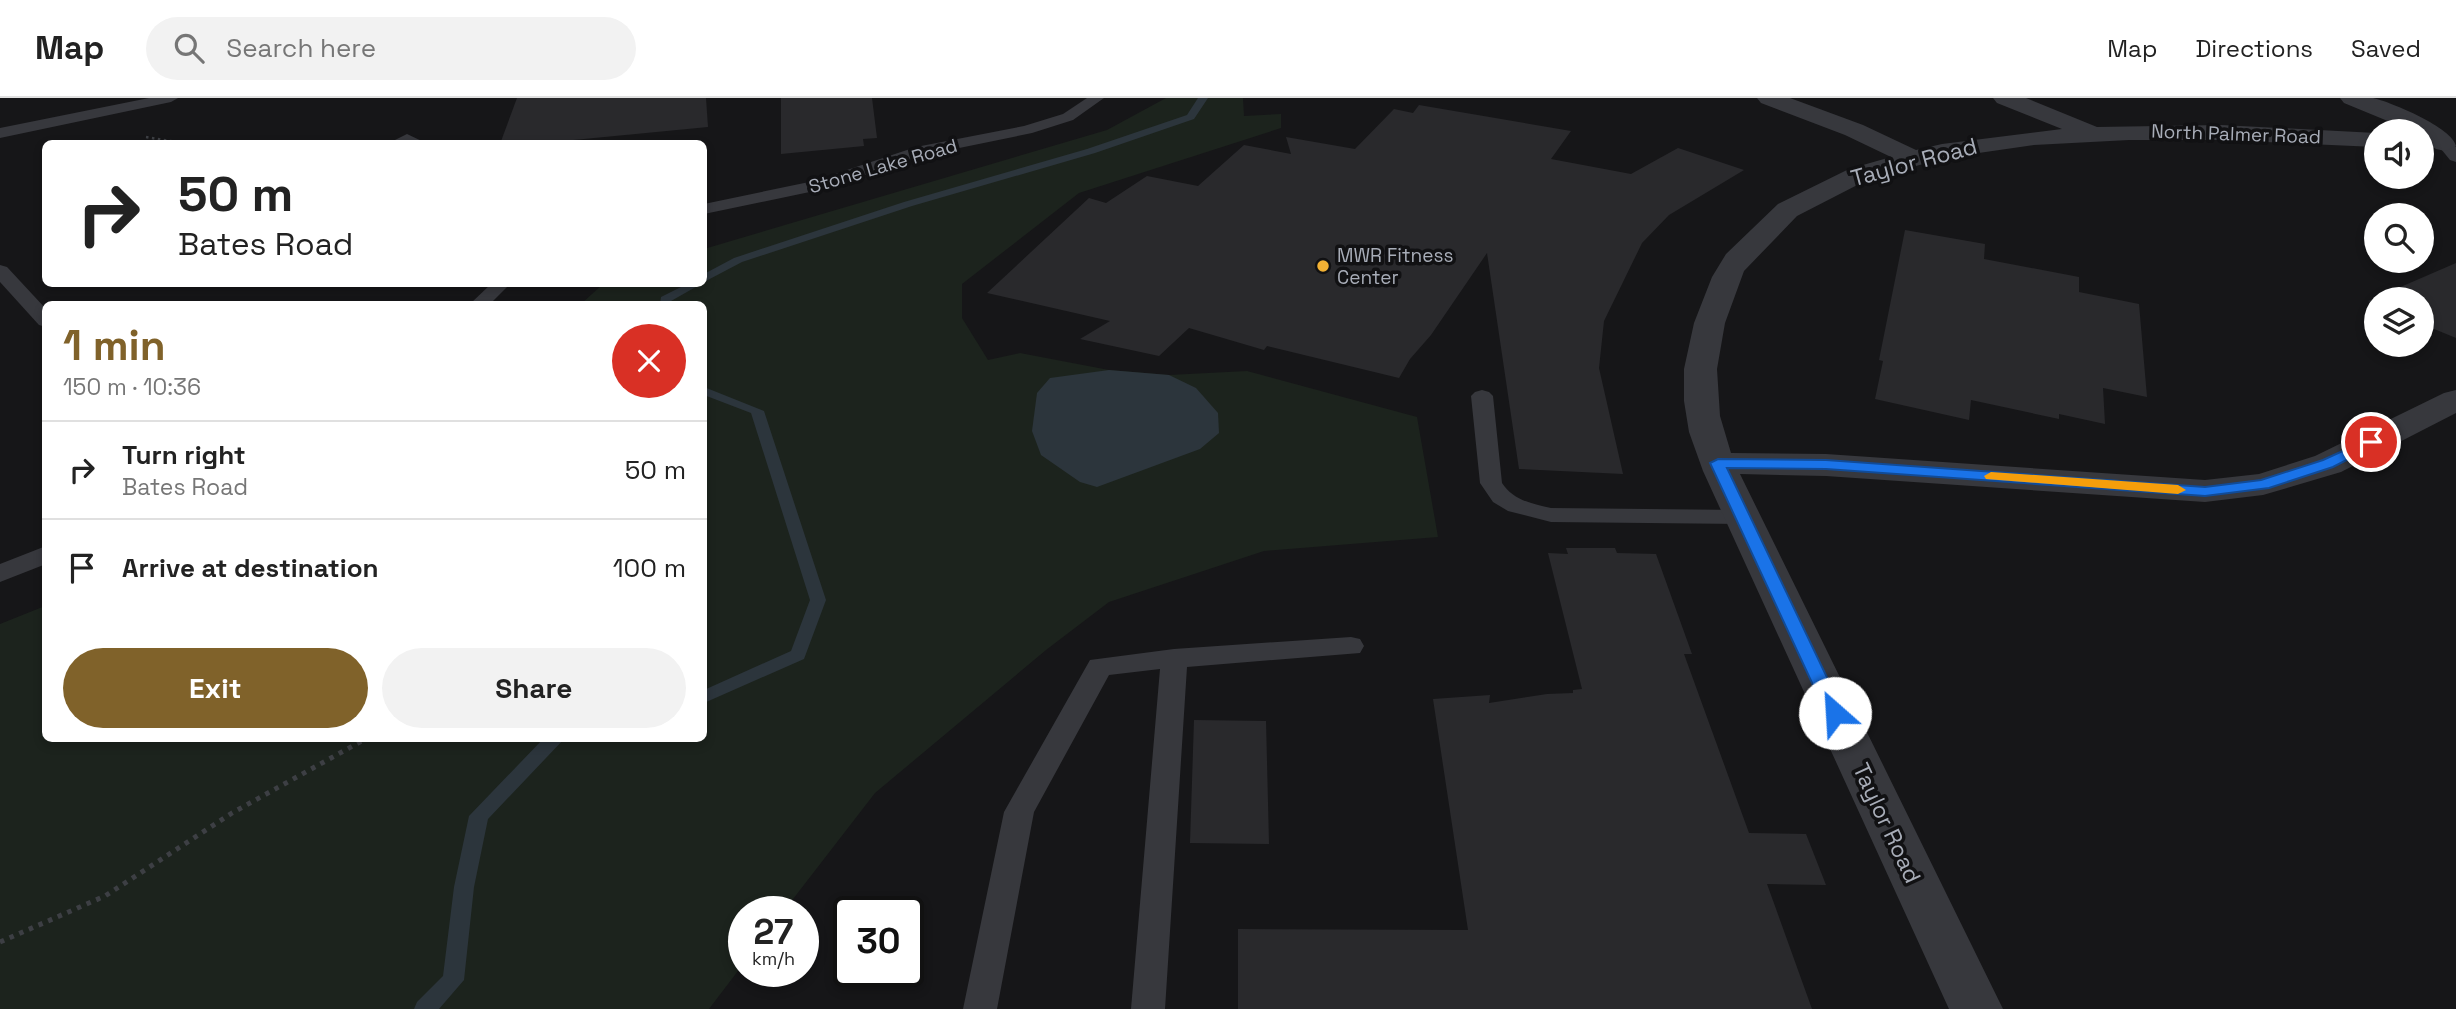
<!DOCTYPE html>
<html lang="en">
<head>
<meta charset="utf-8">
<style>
	:root { --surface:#fff; --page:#f2f2f2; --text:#222; --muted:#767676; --line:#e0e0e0; --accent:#80622a }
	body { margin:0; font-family:"Space Grotesk",sans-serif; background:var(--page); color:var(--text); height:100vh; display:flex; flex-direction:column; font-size:26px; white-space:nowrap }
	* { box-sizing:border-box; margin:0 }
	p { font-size:23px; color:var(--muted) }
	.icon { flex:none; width:38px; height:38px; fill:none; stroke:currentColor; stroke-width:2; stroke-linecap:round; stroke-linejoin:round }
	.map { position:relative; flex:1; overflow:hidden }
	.side { position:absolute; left:42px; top:203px; width:665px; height:441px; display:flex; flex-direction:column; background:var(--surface); border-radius:10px; box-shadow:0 4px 10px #0003 }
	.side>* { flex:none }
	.banner { position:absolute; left:42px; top:42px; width:665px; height:147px; border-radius:10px; box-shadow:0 4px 10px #0003; background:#fff; color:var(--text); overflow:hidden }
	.buttons { position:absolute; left:2364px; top:21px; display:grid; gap:14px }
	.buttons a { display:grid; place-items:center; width:70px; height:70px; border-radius:50%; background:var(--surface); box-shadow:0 4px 10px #0003; font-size:35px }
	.speed { position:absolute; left:728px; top:798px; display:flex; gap:14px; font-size:35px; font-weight:700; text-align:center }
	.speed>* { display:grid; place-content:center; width:91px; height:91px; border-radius:50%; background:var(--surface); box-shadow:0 4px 10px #0003; line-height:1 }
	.speed small { font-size:18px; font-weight:400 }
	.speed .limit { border:4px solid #111; border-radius:10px; background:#fff; color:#111 }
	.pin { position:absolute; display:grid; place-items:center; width:60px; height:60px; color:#fff; margin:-30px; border:4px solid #fff; border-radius:50%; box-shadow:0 2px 7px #0007 }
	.me { position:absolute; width:77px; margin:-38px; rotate:334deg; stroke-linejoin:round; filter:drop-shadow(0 0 5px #0008) }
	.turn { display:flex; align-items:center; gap:24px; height:147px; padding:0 21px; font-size:32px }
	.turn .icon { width:91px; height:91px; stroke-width:2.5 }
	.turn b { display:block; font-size:49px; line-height:60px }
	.round { display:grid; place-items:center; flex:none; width:74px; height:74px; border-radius:37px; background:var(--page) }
	.summary { display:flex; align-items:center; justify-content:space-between; height:119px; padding:0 21px }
	h1 { font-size:42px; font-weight:700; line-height:52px; color:var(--accent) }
	.primary-button { display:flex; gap:14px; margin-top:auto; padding:14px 21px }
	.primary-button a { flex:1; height:80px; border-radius:42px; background:var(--accent); color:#fff; font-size:28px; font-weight:700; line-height:80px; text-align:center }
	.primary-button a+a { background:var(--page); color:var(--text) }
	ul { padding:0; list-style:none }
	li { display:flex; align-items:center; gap:21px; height:98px; padding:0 21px; border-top:2px solid var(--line) }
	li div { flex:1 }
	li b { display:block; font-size:26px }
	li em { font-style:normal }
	header { display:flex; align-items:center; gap:42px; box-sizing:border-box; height:98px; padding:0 35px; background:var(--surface); border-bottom:2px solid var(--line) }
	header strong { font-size:33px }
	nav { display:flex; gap:38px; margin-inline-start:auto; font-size:24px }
	.search { width:490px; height:63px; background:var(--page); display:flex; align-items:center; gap:18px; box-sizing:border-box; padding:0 24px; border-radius:38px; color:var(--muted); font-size:26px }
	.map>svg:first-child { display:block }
</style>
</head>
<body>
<header>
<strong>Map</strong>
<div class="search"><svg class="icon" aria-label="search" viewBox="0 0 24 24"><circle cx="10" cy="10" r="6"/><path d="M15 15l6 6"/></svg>Search here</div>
<nav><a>Map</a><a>Directions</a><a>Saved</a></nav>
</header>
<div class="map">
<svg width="2456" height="911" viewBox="0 0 2456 911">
	<rect width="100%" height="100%" fill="#161618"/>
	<path fill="#1c231d" d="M1166,0H1243L1244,18L1281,16V30L1079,95L962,186V220L988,262L1020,255L1109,272L1169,277L1247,273L1417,319L1438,439L1264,453L1109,504L1046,552L875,695L783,814H744V865L709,911H0V526L45,508L46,640H704V206H581L603,186H704V151L1107,32Z"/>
	<path fill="#2c353c" d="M1109,272L1169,277L1196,290L1218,315L1219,335L1200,351L1097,389L1080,384L1041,357L1032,333L1037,295L1050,280Z"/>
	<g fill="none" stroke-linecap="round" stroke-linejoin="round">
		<g fill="#2c353c" fill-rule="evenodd">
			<path d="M1198,0H1208L1194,21L1095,55L912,108L742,164L704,184V176L734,160L904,104L1087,51L1187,17Z"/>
			<path d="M687,186H701L671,203L672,206H660L661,199Z"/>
			<path d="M704,289L764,313L826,502L804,561L704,605V592L791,553L810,502L751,315L704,297Z"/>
			<path d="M544,640H565L488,721L474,789L464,882L439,911H414L417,904L443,878L454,789L469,718Z"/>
		</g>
	</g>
	<g fill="#29292c">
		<path d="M517,0H706L708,29L532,46H500Z"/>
		<path d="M781,0H872L877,40L863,41L864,48L781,56Z"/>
		<path d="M1419,7L1571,33L1551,61L1631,76L1678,50L1744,72L1669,117L1642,145L1604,223L1599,270L1623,376L1519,371L1487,155L1431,237L1410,261L1399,280L1267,248L1264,252L1189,230L1159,258L1080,241L1110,223L987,195L1089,100L1106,105L1147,78L1198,88L1244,47L1291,56L1286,39L1355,51L1394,11L1413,15Z"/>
		<path d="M1905,132L1985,146L1984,161L2079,179V194L2139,206L2147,299L2103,290L2105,326L2059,316V321L1971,302L1969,322L1875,301L1883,263L1879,262Z"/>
		<path d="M2456,165V240L2422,226V201H2376V207L2368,203Z"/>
		<path d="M1566,450H1615L1617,455L1656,456L1692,556H1684L1749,735L1806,736L1826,787L1767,786L1812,911H1238V831L1468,832L1433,601L1490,597L1489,605L1547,596L1573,595V592L1582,591L1548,455L1568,456Z"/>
		<path d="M1194,622L1266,623L1269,746L1190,745Z"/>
	</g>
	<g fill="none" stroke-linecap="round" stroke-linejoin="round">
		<path stroke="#3d3f44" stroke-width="2.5" stroke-dasharray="2.5 3.5" stroke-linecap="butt" d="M146,39L188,46"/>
		<path stroke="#3d3f44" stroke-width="5" stroke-dasharray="4.5 6" stroke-linecap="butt" d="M0,844L105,798L232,715L367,640"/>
		<g fill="#37383d" fill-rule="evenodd">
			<path d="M149,0H178L171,4L0,40V30Z"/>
			<path d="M1087,0H1104L1073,22L1032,35L920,58L824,91L704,116V106L814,83L916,49L1024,28L1063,16Z"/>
			<path d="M407,36L428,46H387Z"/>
			<path d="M2445,41L2456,49V64L2450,62L2437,46Z"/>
			<path d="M0,167L7,169L46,211V229L39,227L0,184Z"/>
			<path d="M491,186H510L490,206H470Z"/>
			<path d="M1482,292L1489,294L1493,298L1502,385C1513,402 1532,406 1551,410L1743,412L1751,414L1755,419L1751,424L1743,426L1551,424L1508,413L1493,404L1480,385L1471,298L1475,294Z"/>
			<path d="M46,448V466L0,484V466Z"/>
			<path d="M1351,539L1360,541L1364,548L1360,555L1187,569L1165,911H1131L1160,571L1109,577L1034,714L997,911H963L1004,714L1090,562L1174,551Z"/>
		</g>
		<g fill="#37383d" fill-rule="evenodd">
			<path d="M1757,0H1790L1863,27L1916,52L1942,46L2062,31L1997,5L1993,0H2026L2097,29L2221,27L2376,35V49L2221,42H2129L2034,47L1944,60L1867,82L1797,118L1744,173L1725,225L1717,271L1720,318L1731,355L1826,356L2205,382L2259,376L2315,358L2444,295L2456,292V315L2341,374L2263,397L2205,404L1826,378L1740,376L2003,911H1949L1703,373L1689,334L1684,303V271L1694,225L1712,179L1726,156L1778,106L1849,71L1891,59L1845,37L1761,5Z"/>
			<path d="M2340,0C2351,0 2363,0 2373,0C2391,4 2453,30 2456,48L2445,53L2436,51L2422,41V33H2412L2344,5Z"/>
		</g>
	</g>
	<path fill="#1a73e8" stroke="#114b97" stroke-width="2" d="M2371,340L2378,344L2376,347L2333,369L2269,390L2205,398L1826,371L1727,370L1844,615L1842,620H1829L1826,615L1710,365L1718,361L1826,362L2205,389L2261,382L2323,362Z"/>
	<path fill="#f59e0b" d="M1991,374L2178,387L2186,392L2178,396L1986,381L1984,378Z"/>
	<circle fill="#f2b134" stroke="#111113" stroke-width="2.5" cx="1323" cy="168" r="7"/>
	<g text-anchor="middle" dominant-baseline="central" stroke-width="7" stroke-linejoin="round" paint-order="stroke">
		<g font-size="19" fill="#a8adb8" stroke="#111113">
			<text transform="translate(2236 36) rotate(2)">North Palmer Road</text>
			<text transform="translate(883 68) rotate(-16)">Stone Lake Road</text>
		</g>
		<g font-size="19" fill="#a8adb8" stroke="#111113" text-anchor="start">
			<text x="1337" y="157">MWR Fitness<tspan x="1337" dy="22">Center</tspan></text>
		</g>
		<g font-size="23" fill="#a8adb8" stroke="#111113">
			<text transform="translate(1914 64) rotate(-15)">Taylor Road</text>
			<text transform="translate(1887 725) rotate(65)">Taylor Road</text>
		</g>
	</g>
</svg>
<div class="buttons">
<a><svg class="icon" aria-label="sound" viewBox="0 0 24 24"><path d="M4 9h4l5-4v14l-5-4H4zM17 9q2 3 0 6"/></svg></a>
<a><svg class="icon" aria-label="search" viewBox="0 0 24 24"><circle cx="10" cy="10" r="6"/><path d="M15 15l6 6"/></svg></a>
<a><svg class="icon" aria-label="layers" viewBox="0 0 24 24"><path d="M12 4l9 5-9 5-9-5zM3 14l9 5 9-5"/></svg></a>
</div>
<div class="speed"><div>27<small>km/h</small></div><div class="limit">30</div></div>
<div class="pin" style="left:2371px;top:344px;background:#d93025"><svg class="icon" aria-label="arrive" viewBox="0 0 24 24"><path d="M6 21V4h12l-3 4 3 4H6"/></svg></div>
<svg class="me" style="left:1835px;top:615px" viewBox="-20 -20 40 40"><circle r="19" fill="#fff"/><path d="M0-13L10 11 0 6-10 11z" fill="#1a73e8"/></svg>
<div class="banner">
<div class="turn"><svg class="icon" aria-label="right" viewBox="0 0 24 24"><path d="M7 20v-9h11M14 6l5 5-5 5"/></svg><div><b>50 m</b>Bates Road</div></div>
</div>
<section class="side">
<div class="summary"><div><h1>1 min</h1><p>150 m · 10:36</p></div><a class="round" style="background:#d93025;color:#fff"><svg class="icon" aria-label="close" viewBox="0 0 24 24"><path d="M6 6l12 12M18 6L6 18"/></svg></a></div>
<ul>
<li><svg class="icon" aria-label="right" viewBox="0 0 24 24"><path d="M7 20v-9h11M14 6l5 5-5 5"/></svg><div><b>Turn right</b><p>Bates Road</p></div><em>50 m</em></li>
<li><svg class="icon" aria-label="arrive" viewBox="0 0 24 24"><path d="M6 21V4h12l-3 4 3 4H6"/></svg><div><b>Arrive at destination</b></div><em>100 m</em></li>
</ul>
<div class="primary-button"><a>Exit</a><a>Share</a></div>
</section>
</div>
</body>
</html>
